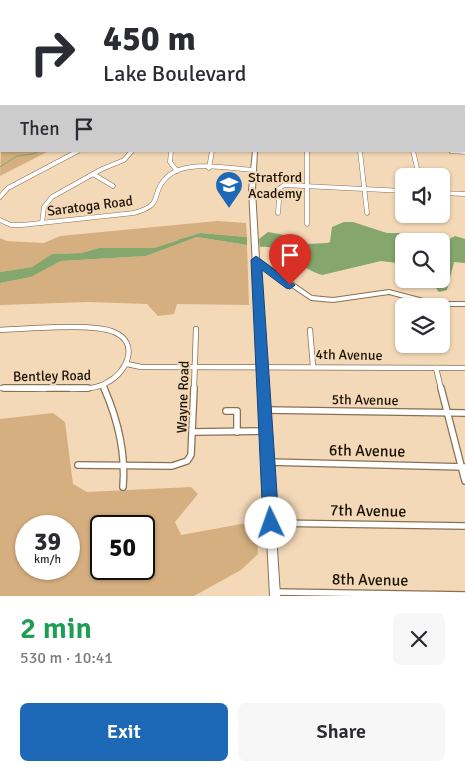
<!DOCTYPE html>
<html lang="en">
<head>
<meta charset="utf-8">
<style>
	:root { --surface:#fff; --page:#f7f7f7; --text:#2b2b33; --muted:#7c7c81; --accent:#1d69b8 }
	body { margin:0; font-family:Signika,sans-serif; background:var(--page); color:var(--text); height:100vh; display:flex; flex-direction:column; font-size:19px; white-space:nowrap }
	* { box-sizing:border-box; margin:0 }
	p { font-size:16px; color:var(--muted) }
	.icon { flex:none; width:28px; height:28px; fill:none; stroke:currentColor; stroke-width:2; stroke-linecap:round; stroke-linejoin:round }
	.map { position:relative; height:596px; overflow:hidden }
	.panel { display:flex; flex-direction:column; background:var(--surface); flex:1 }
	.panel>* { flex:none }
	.top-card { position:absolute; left:0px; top:0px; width:465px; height:152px; box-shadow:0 1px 4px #0004; background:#fff; color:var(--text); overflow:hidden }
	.buttons { position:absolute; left:395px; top:168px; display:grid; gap:10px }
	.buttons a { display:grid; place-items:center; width:55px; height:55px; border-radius:8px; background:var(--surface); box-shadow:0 1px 4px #0004; font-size:25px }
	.speed { position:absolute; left:15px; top:515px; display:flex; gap:10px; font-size:25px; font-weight:700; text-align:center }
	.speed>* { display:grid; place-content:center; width:65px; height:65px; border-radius:50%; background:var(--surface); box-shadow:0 1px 4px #0004; line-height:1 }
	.speed small { font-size:12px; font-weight:400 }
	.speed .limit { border:2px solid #111; border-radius:8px; background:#fff; color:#111 }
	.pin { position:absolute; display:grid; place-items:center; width:42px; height:42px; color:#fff; margin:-51px -21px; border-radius:50% 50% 50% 0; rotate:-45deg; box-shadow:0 0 5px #0007 }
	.pin .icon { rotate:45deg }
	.me { position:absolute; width:55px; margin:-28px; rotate:357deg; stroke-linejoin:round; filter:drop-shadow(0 0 4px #0008) }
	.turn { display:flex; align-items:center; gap:18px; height:105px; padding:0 20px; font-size:22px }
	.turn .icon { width:65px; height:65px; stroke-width:2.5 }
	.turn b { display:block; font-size:35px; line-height:42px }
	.then { display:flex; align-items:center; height:48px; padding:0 20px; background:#0003; gap:10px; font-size:19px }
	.round { display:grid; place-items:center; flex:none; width:52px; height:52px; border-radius:8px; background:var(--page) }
	.overview { display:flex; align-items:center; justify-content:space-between; height:85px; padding:0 20px }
	h1 { font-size:30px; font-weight:600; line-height:38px; color:#1e9e55 }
	.cta { display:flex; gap:10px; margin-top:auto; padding:10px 20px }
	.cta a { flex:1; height:58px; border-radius:8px; background:var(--accent); color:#fff; font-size:20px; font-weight:600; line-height:58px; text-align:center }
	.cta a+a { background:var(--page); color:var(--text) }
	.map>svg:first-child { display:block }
</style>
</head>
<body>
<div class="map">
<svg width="465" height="596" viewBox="0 0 465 596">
	<rect width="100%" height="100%" fill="#f4d9b8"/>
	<g fill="#d5af7f" fill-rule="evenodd">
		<path d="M1,148V151H49L0,176Z"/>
		<path d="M217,221L246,223L247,237L200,233L154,248H99L81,253L52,254L32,267L0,272V238L7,241L44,243L60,236Z"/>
		<path d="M197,237L247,245L249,305L177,304L174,314L158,316L147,304L88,302L0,305V283L31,277L61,261L146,256Z"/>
		<path d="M53,413L65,422L73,484L87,492L191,487L198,494L175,522L181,535L257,521L258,554L241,570L194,596H0V419ZM69,526V569H26V526ZM144,526V569H101V526Z"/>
	</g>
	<g fill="#85a76e">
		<path d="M344,222H353L387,233H399L427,241H404V264L381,261L322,275C299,269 286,244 260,247L259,239L268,232L284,235L306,244L327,243L330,242L332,227Z"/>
		<path d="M200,233L247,237V245L197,237L146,256L61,261L31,277L0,283V272L32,267L52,254L81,253L99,248H154Z"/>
		<path d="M455,236L465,239V263L454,262L447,290L439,292L436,288L438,281L437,279H441V243Z"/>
	</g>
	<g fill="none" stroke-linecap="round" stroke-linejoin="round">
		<g stroke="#85a76e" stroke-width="1">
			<path d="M0,167L17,156L33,154L39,151"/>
			<path d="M179,240L190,237"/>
		</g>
		<defs>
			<g id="street-far3">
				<path d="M125,0L131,1"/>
				<path d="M119,1L121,0"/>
				<path d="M362,1H369"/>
				<path d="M464,47L465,45"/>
			</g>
			<g id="street-far2">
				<path d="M464,105L465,108"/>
				<path d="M171,151L170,162L177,171"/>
				<path d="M307,151V224"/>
				<path d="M360,151L367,213"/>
				<path d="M413,151L419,176"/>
				<path d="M451,151L465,152"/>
				<path d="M209,168L212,151"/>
				<path d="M93,174L113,186"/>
				<path d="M441,193L465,194"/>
				<path d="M0,197L8,188L78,151"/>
				<path d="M278,213L280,188L284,185L404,191"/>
				<path d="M0,220L11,225H22L134,213C166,204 149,195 166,178C184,159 229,168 253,170"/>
				<path d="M42,223L44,207L52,197L102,169L124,160L132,151"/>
			</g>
			<g id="street-far1">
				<path d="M0,330C27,329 92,323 114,332C140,343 127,372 108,382C97,389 83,389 71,389"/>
				<path d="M310,330L313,366"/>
				<path d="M127,364L141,367L465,368"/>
				<path d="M436,368L441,389"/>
				<path d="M103,385L105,389"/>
				<path d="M0,388L45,389"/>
				<path d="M194,389L196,329"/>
			</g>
			<g id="street">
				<path d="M4,388H88"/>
				<path d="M104,388C118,420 126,452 123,487"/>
				<path d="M441,388L465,481"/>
				<path d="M266,410L465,413"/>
				<path d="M226,411H237V432"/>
				<path d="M193,432L265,431"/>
				<path d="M268,462L465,467"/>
				<path d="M78,465L172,466L187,461L191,455L194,388"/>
				<path d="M271,523L465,526"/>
				<path d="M275,592L465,595"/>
			</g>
			<g id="secondary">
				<path d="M4,0H11L13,1H7Z"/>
				<path d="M228,0H236L238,1H231Z"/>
				<rect x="268" y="0" width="4" height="1"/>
				<rect x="464" y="52" width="1" height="3"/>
				<rect x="464" y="60" width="1" height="2"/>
				<path d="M253,151H257L255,190L259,259L312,296L333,298L389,290L435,302H465V306H434L389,294L333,302L311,300L259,265L280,596H270L249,190Z"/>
			</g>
		</defs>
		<use href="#street-far3" stroke="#887052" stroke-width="4"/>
		<use href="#street-far2" stroke="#887052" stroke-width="5"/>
		<use href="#street-far1" stroke="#887052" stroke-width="6"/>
		<use href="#street" stroke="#887052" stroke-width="8"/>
		<use href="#secondary" stroke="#887052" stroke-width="2"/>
		<use href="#street-far3" stroke="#fff" stroke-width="2.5"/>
		<use href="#street-far2" stroke="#fff" stroke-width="4"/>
		<use href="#street-far1" stroke="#fff" stroke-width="4.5"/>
		<use href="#street" stroke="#fff" stroke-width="5.5"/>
		<use href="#secondary" fill="#fff" fill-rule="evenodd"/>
		<path stroke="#33281a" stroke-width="1" d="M217,0L222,1"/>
	</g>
	<path fill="#5caba9" d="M50,0H63L62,1H50Z"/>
	<path fill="#1d69b8" stroke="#134478" d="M256,256L295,285L290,289L286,288L262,270L279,523L277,528L271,530L266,528L263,523L251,260Z"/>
	<defs>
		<symbol id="school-pin" viewBox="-11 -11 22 30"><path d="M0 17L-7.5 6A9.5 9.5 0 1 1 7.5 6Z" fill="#1d69b8" stroke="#f4d9b8"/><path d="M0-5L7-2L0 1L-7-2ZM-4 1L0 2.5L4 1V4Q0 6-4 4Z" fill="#fff"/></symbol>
	</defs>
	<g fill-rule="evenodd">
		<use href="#school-pin" x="213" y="169" width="32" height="43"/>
	</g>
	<g text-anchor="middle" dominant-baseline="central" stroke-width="4" stroke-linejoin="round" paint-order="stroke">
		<g font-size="14" fill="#1c1307" stroke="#f4d9b8" text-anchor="start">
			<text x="248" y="177">Stratford<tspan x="248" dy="16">Academy</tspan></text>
		</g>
		<g font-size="14" fill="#1c1307" stroke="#f4d9b8">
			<text transform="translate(90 206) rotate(-7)">Saratoga Road</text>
			<text transform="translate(349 355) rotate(1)">4th Avenue</text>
			<text transform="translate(52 376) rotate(-1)">Bentley Road</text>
			<text transform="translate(183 397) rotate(-88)">Wayne Road</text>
			<text transform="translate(365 400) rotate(1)">5th Avenue</text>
		</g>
		<g font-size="16" fill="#1c1307" stroke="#f4d9b8">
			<text transform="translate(367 451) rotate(1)">6th Avenue</text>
			<text transform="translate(368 511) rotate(1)">7th Avenue</text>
			<text transform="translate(370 580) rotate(1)">8th Avenue</text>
		</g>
	</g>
</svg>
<div class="buttons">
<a><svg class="icon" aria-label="sound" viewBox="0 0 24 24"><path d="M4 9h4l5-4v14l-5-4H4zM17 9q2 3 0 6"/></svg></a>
<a><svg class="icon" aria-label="search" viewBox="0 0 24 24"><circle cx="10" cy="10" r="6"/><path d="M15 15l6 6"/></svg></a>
<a><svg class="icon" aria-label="layers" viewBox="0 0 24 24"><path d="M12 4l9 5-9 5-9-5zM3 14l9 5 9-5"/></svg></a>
</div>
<div class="speed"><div>39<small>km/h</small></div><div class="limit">50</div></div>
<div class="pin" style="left:290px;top:285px;background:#d93025"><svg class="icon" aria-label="arrive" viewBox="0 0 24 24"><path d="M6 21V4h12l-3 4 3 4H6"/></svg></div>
<svg class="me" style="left:271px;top:523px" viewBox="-20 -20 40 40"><circle r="19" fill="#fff"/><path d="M0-13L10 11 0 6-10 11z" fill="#1d69b8"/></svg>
<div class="top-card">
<div class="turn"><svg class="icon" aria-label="right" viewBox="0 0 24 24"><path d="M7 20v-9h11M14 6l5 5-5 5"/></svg><div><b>450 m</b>Lake Boulevard</div></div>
<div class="then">Then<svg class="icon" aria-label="arrive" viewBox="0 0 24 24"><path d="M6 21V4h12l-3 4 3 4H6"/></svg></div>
</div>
</div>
<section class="panel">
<div class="overview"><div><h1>2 min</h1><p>530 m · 10:41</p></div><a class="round"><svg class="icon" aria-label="close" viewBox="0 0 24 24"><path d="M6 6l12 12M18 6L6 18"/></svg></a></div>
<div class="cta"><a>Exit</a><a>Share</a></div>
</section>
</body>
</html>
